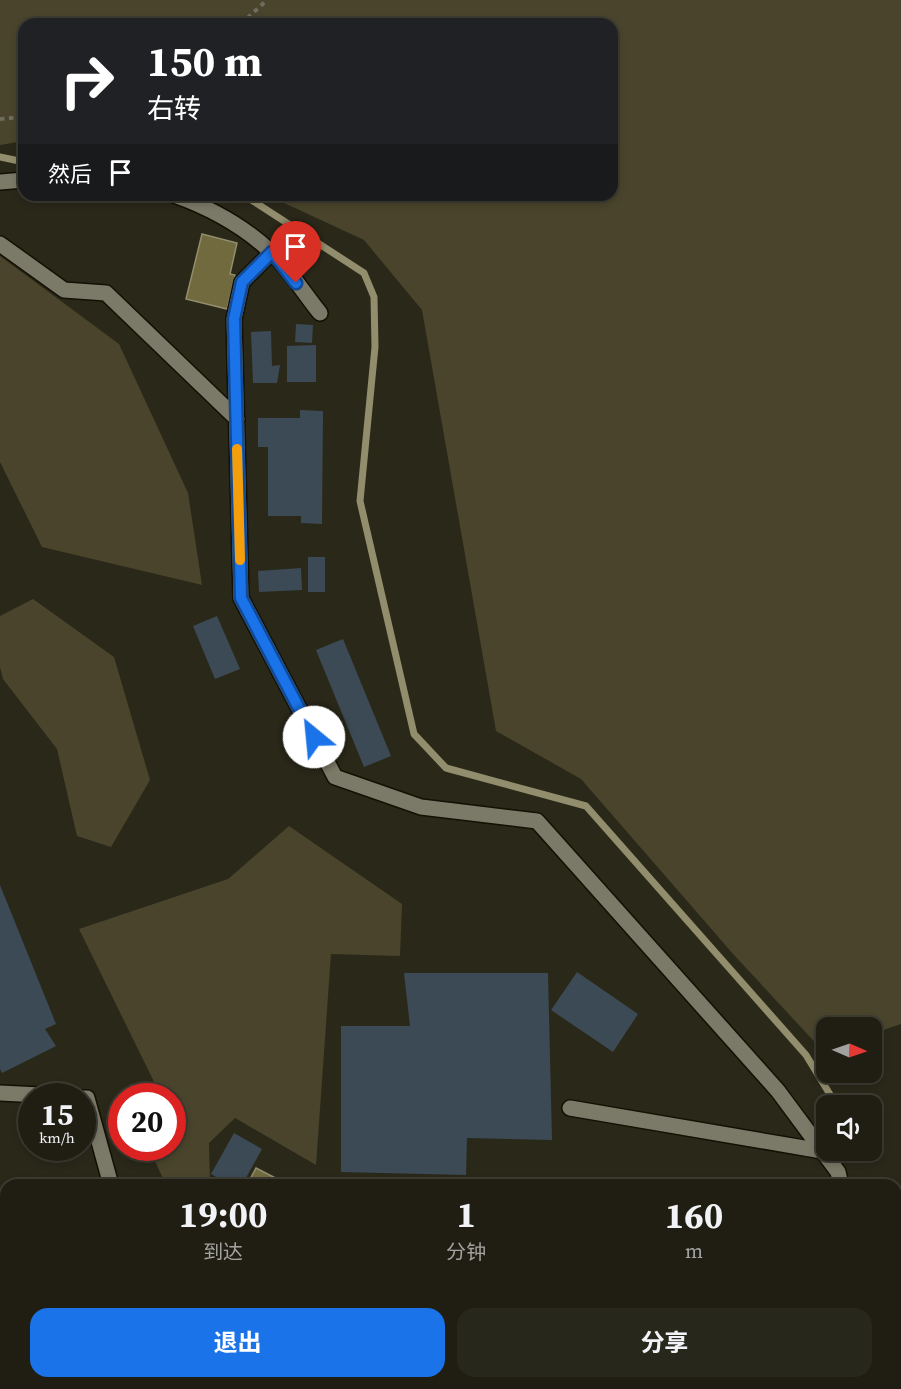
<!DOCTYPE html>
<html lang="zh">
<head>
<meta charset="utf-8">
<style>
	:root { --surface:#201e13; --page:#28271c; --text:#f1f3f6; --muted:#a2a2a0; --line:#3d3c33; --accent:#1a73e8 }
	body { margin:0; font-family:"Source Serif 4","Noto Sans SC",serif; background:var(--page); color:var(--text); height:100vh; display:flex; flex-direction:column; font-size:22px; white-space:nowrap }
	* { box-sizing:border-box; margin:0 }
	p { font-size:20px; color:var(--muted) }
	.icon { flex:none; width:33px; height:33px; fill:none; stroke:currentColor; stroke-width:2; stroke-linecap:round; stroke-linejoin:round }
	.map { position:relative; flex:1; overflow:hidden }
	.details { position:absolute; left:0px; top:1179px; width:902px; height:210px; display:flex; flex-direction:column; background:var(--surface); border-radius:18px 18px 0 0; box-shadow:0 3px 9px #0003,0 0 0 2px var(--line) }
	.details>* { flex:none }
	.top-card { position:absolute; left:18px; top:18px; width:600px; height:183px; border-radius:18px; box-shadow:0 3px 9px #0003,0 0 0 2px var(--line); background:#202124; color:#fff; overflow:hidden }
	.needle { width:39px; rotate:92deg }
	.controls { position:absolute; left:816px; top:1017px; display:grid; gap:12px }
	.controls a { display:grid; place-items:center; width:66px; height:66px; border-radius:12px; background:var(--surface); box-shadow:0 3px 9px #0003,0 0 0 2px var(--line); font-size:30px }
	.speed { position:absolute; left:18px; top:1083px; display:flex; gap:12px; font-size:30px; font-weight:700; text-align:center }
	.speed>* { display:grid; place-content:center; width:78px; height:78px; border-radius:50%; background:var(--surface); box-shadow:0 3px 9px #0003,0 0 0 2px var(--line); line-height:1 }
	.speed small { font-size:15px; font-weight:400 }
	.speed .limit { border:9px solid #d22; background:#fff; color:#111 }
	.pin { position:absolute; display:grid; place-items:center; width:51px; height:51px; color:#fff; margin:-62px -26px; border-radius:50% 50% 50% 0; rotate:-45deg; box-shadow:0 0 6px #0007 }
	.pin .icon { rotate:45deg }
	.me { position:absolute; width:66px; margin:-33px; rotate:332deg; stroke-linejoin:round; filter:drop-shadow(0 0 4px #0008) }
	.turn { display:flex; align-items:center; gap:21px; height:126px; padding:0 30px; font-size:27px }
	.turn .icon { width:78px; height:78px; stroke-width:2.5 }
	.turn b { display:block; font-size:42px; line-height:51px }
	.then { display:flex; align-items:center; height:57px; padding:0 30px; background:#0003; gap:12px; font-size:22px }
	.eta { display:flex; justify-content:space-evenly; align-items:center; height:102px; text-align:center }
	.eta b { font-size:36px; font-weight:700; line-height:42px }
	.button { display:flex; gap:12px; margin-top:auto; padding:12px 30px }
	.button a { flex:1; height:69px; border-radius:18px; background:var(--accent); color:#fff; font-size:24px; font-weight:700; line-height:69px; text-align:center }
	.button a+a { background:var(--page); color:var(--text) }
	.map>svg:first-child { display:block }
</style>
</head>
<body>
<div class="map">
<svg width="901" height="1389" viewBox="0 0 901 1389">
	<rect width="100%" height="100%" fill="#2a2819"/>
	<g fill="#49442b">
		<path d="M0,0H901V1024L872,1034V1028H826V1050L823,1051L734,955L581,779L496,731L422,310L364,240L267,195H612V24H24V141L0,145Z"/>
		<path d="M0,256L119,344L188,493L202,585L42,547L0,462Z"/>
		<path d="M33,599L114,657L150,780L111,847L77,836L57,749L3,679L0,667V616Z"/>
		<path d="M289,826L402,904L400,956L331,954L316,1165L235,1118L209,1143L210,1185H166L154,1159L155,1148H172V1096H161L79,929L228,879Z"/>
		<path d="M896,1267L901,1268V1371L896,1370Z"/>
	</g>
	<g fill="#716a3f" stroke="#928d6c" stroke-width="1.5">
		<path d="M202,234L237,243L230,274L235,275L227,309L186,299Z"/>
		<path d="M256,1168L289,1185H247Z"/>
		<path d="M896,1370L901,1371V1389H425L426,1383H896Z"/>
	</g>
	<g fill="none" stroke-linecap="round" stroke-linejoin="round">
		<g stroke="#928d6c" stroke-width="7">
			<path d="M0,157L24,162"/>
			<path d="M240,195L250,199L364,273L374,297L375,347L360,501L414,734L446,768L586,806L806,1055L837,1106"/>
			<path d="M864,1150L866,1153"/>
		</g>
	</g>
	<g fill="#3c4a55">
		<path d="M296,324L313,325L312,343L295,342Z"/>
		<path d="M271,331L272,366L280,365L277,383H253L251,332Z"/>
		<path d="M316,345V382H287V346Z"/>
		<path d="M300,410L323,411L322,524L301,523V516H268V447H258V418H300Z"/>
		<rect x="308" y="557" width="17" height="35"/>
		<path d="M301,568L302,590L259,592L258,571Z"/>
		<path d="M217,616L240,669L215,679L193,626Z"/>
		<path d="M343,639L391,756L364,767L316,650Z"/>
		<path d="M0,885L56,1024L45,1029L56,1046L2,1073L0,1069Z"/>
		<path d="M577,972L638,1014L613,1052L551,1010Z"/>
		<path d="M404,973H548L552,1140L467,1138L466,1175L341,1172V1026H410Z"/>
		<path d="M234,1133L262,1149L242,1185H230L211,1174Z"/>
		<path d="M0,1240H6V1383H120V1389H0Z"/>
	</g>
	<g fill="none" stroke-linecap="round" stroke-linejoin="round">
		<defs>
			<g id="minor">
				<path d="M0,182L24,180"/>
				<path d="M174,195C208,207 243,226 270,251C288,267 305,295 320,313"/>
				<path d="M0,244L64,290L106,293L237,419"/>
				<path d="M272,252L242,282L234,319L241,598L335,777L421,807L537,821L778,1091L838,1172L841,1185"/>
				<path d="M0,1093L60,1096"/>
				<path d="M82,1098H87L111,1185"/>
				<path d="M570,1108L822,1151"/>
				<path d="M154,1389V1383"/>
			</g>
		</defs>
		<use href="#minor" stroke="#131004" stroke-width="18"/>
		<g stroke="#6f6d60" stroke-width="4" stroke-dasharray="4.5 4.5" stroke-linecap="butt">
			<path d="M241,24L267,0"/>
			<path d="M0,119L24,117"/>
		</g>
		<use href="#minor" stroke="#7b7967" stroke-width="15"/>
	</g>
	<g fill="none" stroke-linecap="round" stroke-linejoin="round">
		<defs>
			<path id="route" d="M296,283L272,252L242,282L234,319L241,598L314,737"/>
		</defs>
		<use href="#route" stroke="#114b97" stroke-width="15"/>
		<use href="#route" stroke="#1a73e8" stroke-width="10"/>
		<path stroke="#f59e0b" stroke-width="10" d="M237,449L240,560"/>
	</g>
</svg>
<div class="controls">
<a><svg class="needle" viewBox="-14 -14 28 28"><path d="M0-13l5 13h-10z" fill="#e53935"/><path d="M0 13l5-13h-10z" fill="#a2a2a0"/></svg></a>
<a><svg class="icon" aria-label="sound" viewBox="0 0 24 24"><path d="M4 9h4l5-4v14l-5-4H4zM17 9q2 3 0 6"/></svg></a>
</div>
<div class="speed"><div>15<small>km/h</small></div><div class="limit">20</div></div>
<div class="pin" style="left:296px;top:283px;background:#d93025"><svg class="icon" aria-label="arrive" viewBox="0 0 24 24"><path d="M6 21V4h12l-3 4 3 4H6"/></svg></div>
<svg class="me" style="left:314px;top:737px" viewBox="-20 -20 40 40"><circle r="19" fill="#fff"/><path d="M0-13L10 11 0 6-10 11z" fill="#1a73e8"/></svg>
<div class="top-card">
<div class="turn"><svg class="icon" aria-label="right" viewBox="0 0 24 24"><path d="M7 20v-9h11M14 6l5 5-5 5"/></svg><div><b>150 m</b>右转</div></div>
<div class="then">然后<svg class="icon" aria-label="arrive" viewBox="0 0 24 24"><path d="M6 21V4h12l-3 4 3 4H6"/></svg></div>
</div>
<section class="details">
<div class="eta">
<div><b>19:00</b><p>到达</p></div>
<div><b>1</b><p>分钟</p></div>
<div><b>160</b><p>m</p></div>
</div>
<div class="button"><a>退出</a><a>分享</a></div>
</section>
</div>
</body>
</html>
